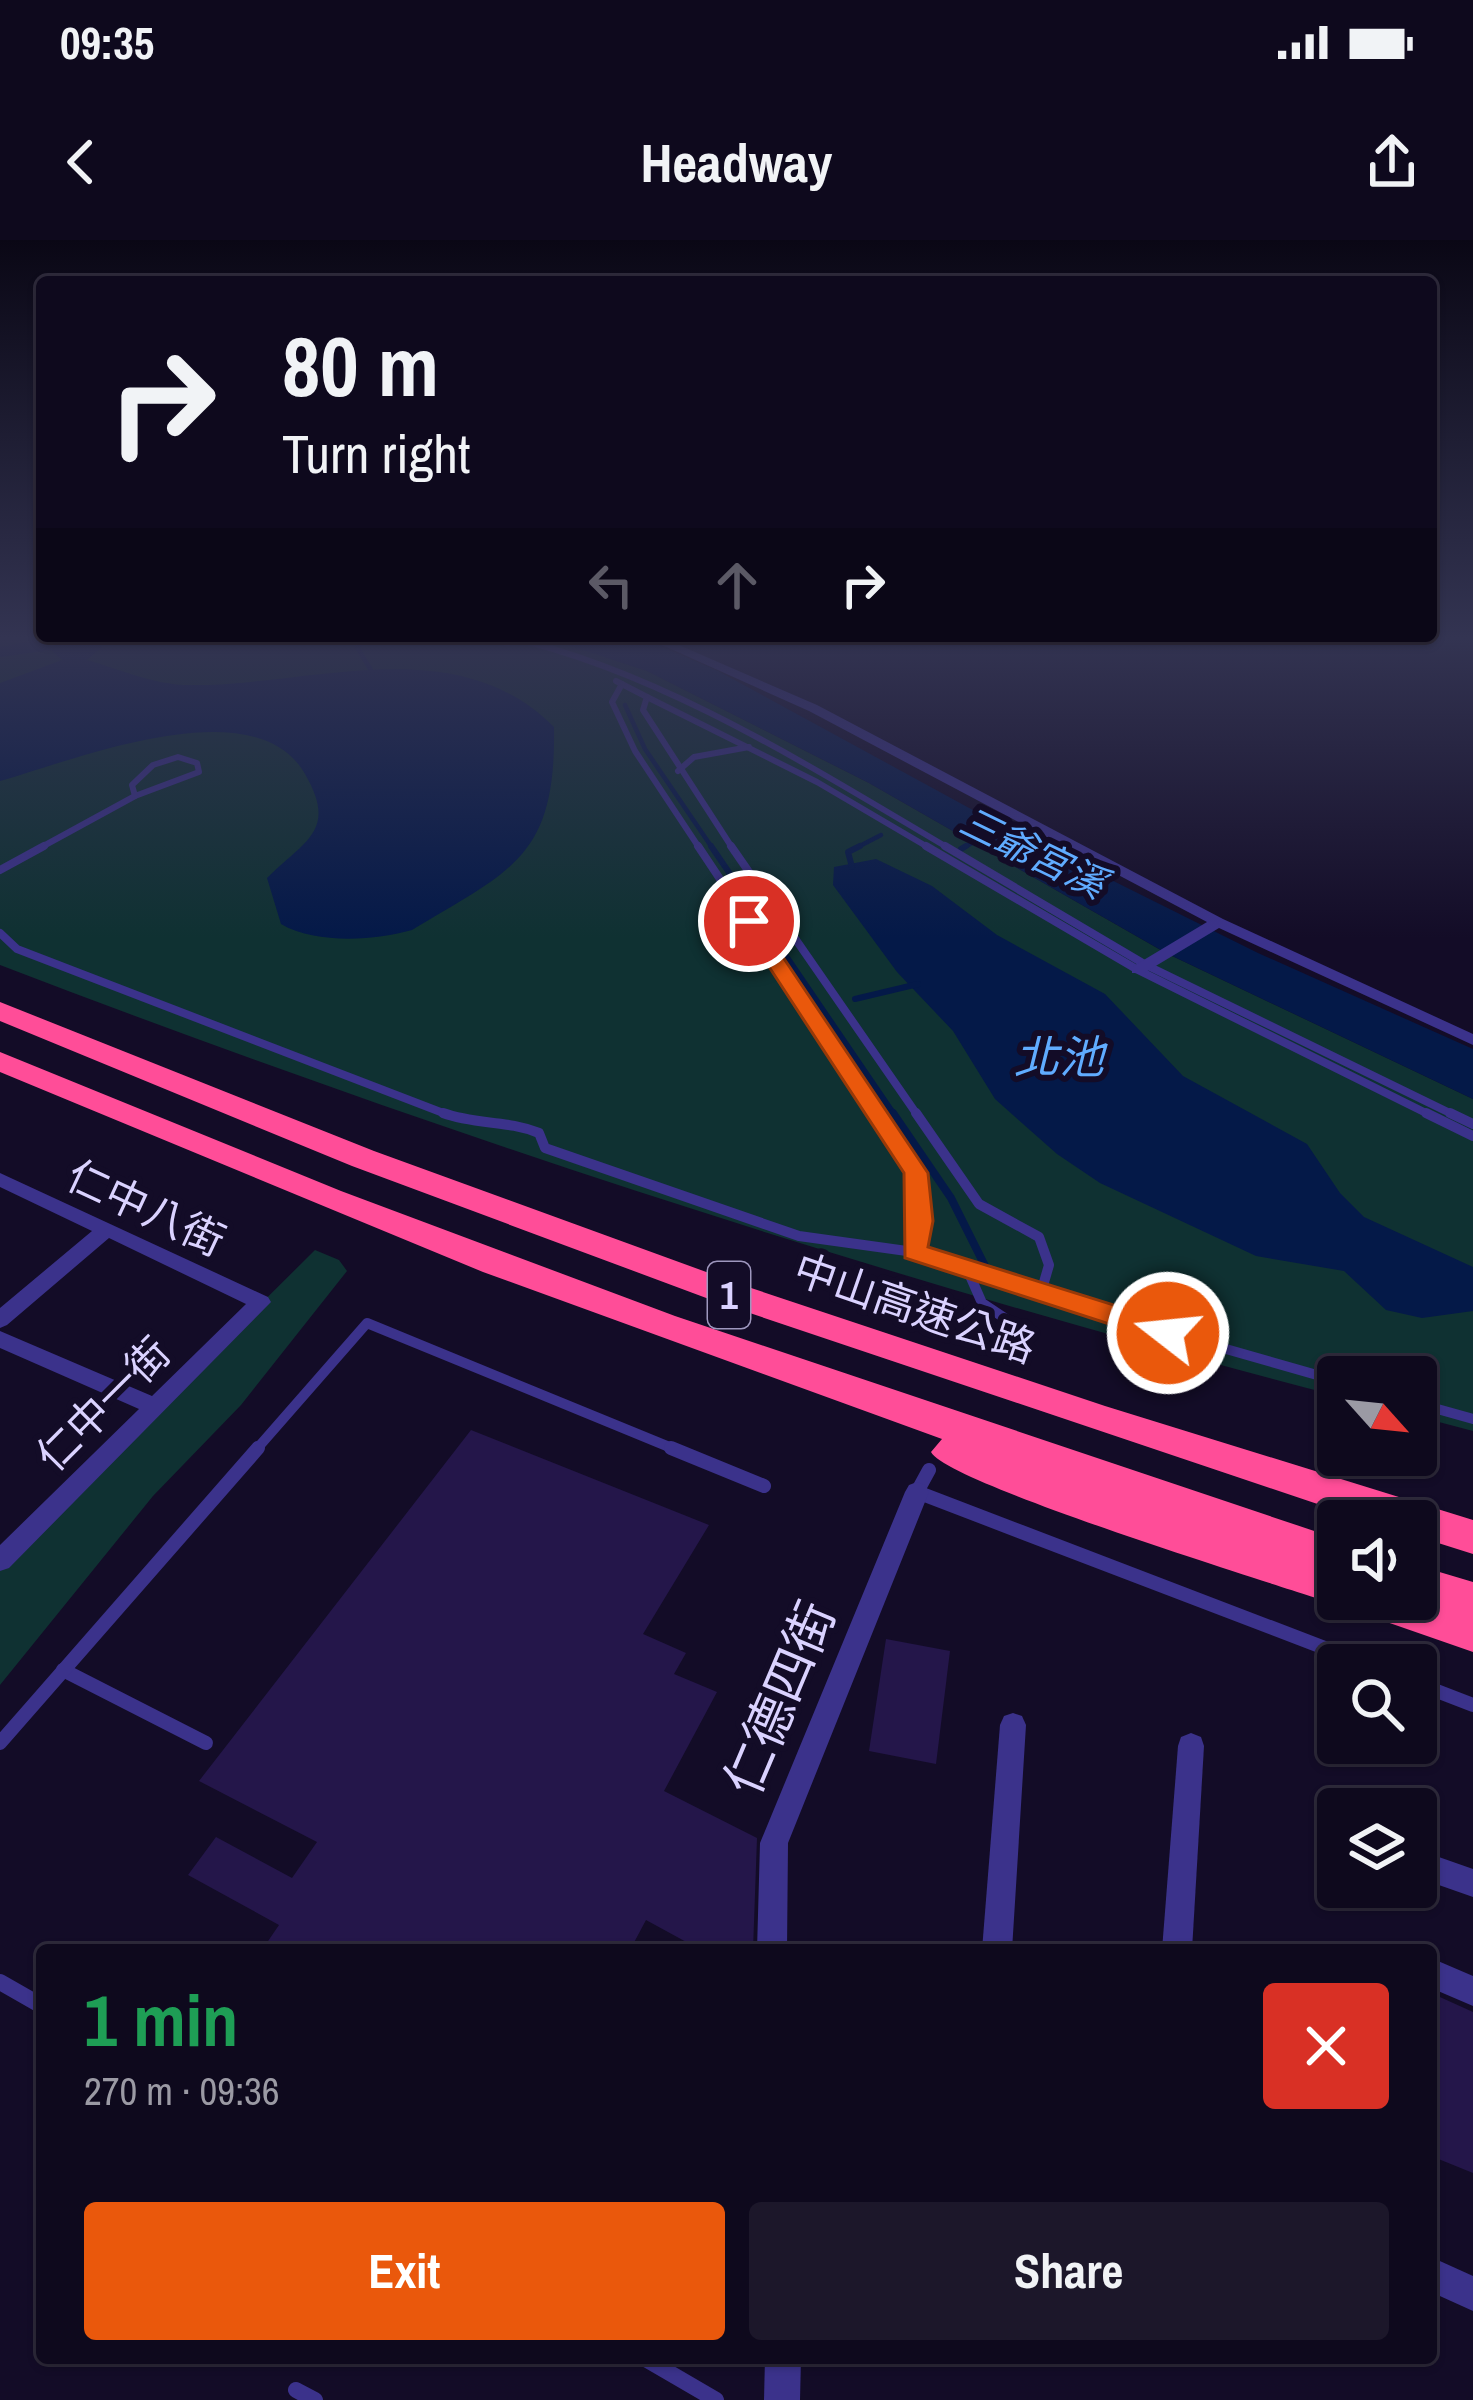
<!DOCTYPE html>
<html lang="en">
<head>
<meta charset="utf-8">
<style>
	:root { --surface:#0e091d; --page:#1c172a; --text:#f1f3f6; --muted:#9b9aa4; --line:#2e2a3b; --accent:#ea580c }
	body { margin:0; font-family:"Archivo Narrow","Noto Sans TC",sans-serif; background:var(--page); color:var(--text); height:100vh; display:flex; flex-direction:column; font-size:45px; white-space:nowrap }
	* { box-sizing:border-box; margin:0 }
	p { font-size:39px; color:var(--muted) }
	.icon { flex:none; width:66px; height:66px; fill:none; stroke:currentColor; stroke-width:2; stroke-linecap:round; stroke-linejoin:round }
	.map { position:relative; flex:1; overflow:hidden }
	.sheet { position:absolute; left:36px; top:1704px; width:1401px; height:420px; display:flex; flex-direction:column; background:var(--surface); border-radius:12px; box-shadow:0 3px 9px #0004,0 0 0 3px var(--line) }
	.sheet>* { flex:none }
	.guide { position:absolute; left:36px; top:36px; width:1401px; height:366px; border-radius:12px; box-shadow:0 3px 9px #0004,0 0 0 3px var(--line); background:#0e091d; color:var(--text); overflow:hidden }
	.needle { width:78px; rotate:117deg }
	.controls { position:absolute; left:1317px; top:1116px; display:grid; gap:24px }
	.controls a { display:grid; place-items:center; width:120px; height:120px; border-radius:12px; background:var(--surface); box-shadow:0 3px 9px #0004,0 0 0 3px var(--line); font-size:60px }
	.pin { position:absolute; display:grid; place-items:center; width:102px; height:102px; color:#fff; margin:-51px; border:6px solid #fff; border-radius:50%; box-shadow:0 3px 12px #0007 }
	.me { position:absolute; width:132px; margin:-66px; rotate:286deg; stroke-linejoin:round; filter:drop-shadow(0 0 9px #0008) }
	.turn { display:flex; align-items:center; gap:42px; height:252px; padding:0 48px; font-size:54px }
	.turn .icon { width:156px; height:156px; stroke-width:2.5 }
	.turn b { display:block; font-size:84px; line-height:102px }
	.lanes { display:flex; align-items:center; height:114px; padding:0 48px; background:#0003; justify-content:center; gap:60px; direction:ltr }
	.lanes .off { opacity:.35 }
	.round { display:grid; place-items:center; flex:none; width:126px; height:126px; border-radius:12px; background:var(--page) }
	.headline { display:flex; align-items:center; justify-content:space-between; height:204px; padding:0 48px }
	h1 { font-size:72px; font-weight:700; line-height:90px; color:#1e9e55 }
	.action { display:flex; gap:24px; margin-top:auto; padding:24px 48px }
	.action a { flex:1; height:138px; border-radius:12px; background:var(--accent); color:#fff; font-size:48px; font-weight:700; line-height:138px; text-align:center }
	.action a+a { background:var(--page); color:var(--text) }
	.status { display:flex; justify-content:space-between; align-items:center; height:84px; padding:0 60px; background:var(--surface); direction:ltr }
	.status svg { height:33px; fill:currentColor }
	header { display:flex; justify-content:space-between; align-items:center; height:156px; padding:0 48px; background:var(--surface); font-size:54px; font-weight:700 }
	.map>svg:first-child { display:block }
</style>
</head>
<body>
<div class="status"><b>09:35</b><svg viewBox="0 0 49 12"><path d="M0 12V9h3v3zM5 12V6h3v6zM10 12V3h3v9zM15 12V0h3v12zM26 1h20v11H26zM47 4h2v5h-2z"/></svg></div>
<header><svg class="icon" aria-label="back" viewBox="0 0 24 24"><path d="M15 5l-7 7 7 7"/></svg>Headway<svg class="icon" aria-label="share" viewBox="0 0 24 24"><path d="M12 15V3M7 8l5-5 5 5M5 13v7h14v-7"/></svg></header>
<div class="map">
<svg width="1473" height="2160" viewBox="0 0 1473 2160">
	<rect width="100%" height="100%" fill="#130c27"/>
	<g fill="#0f3132">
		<path d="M0,395L551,399L647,431L869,543L1166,713L1473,859V1191L1416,1176V1137H1338V1156C884,1039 438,893 0,725Z"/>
		<path d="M315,1010L339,1020L347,1031L241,1165L153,1256L0,1445V1323Z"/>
	</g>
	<g fill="#041948">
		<path d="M58,396H91L102,407L87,420C118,429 153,444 185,445C307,448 454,387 554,487C556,616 514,629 412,690C374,701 315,704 281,684L267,638C305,600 338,591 305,534C255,446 75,520 0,541V443L62,420L51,410L0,417V407Z"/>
		<path d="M540,396H637L718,431L993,581L1258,713L1473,809V859L1166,713L869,543L647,431Z"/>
		<path d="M876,619L932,646L997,695L1105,754L1183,836L1307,904L1340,953L1364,977L1473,1027V1071L1422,1078L1386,1070L1344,1031L1256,1016L1100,943L1057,914L995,859L953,791L897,732L833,645L834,627Z"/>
	</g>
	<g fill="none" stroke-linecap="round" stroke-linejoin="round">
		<g stroke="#041948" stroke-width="4.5">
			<path d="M370,396L357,407L372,432"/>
			<path d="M625,465L645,509L713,609"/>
			<path d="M854,609L881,595"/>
			<path d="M961,609L981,598"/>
		</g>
		<g stroke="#041948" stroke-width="6">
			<path d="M711,606L895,876"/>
			<path d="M961,609L966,606"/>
			<path d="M852,627L848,612L860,606"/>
			<path d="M855,759L918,744"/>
		</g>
		<path stroke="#041948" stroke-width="8" d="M893,873L951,958L987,1030"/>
	</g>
	<g fill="#24164a">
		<path d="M471,1190L709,1285L643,1394L686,1413L674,1434L717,1452L664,1551L757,1598L753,1710H701L646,1680L630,1710H262L279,1685L188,1635L216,1597L292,1638L317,1602L199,1541Z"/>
		<path d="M886,1399L950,1411L936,1524L869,1511Z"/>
		<path d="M1431,1753L1473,1772V1933L1431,1916Z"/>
	</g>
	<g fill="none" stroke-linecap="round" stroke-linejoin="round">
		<g stroke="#3b328b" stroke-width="6">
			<path d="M480,396L508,403"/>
			<path d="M503,396C658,429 814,529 950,609"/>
			<path d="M616,441L647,457L643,470L733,609"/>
			<path d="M622,444L612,462L635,511L700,609"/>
			<path d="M647,457L817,542L931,609"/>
			<path d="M178,517L197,523L199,532L135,556L132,545L153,525Z"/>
			<path d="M678,531L694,517L749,507"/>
			<path d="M38,609L135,556"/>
		</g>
		<g stroke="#3b328b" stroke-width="8">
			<path d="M698,606L878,876"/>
			<path d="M731,606L918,876"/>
			<path d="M926,606L1138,730L1432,876"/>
			<path d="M945,606L1146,725L1456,876"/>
			<path d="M0,630L44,606"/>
			<path d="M0,693L17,709L451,876"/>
		</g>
		<g stroke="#3b328b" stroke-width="10">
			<path d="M443,873C476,885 507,880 539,893L545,908L799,996L914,1012L1040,1056L1338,1141"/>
			<path d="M876,873C912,928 927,944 914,1012"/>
			<path d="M916,873L979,964L1039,997L1049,1025L1040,1056"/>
			<path d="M1426,873L1473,896"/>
			<path d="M1450,873L1473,884"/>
			<path d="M968,1031L982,1063L1009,1081L992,1112"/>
			<path d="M1416,1163L1473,1179"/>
			<path d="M255,1211L367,1083L679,1211"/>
		</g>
		<g stroke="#3b328b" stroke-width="14">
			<path d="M671,1208L764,1246"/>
			<path d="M929,1230L917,1252L1369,1425"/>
			<path d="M63,1430L206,1503"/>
			<path d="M1416,1443L1473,1465"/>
			<path d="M0,1503L258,1208"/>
		</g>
		<g stroke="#3b328b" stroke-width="16">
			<path d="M0,1742L42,1766"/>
			<path d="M644,2118L716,2160"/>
			<path d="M296,2150L315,2160"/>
		</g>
		<g fill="#3b328b" fill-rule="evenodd">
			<path d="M642,396H658L817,465L1223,679L1473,794V805L1219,688L1144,733H1132V727L1207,682L809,471Z"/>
			<path d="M0,933L268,1057L271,1062L9,1328L0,1331V1305L139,1169L0,1108V1091L152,1156L246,1064L109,998L7,1085L0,1088V1068L92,991L0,947Z"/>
			<path d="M917,1242L925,1245L929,1252L788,1603L787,1710H757L760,1603L905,1252L909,1245Z"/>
			<path d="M1013,1473L1022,1476L1026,1485L1012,1710H982L1000,1485L1004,1476Z"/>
			<path d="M1191,1493L1201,1497L1204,1506L1192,1710H1162L1178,1506L1181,1497Z"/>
			<path d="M1416,1609L1473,1629V1657L1416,1637Z"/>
			<path d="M1431,1718L1473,1736V1766L1431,1748Z"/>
			<path d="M1431,2017L1473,2036V2071L1431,2052Z"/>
			<path d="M765,2118H801L800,2160H764Z"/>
		</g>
		<g fill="#ff4d98" fill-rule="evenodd">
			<path d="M0,762L374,911L742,1045L1105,1166L1473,1280V1314L1416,1296V1281H1368L717,1062L352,926L0,781Z"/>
			<path d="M0,812L341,951L675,1076L1338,1299V1359H1416V1325L1473,1342V1412L1358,1372L1352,1360L1338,1365C1281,1346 948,1244 931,1212L942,1199L483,1032L0,832Z"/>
		</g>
	</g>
	<linearGradient id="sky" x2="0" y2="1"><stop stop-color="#0a0715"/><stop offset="0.57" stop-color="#333452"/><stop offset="1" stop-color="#333452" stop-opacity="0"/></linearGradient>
	<rect width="1473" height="698" fill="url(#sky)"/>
	<path fill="#ea580c" stroke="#983908" stroke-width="3" d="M742,677H756L928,933L933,981L928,1007L1178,1085V1100L1168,1103L905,1018L904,933L739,681Z"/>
	<g text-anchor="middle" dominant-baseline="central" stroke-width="12" stroke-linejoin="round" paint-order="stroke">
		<g font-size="39" font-style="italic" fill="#60acff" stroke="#130c27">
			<text transform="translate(1033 612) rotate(26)">三爺宮溪</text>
		</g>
		<rect fill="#130c27" stroke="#9e97be" stroke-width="3" x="708" y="1022" width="42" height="66" rx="9"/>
		<g font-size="39" font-weight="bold" fill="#dad2ff">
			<text x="729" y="1055">1</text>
		</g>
		<g font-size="42" fill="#dad2ff" stroke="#130c27">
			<text transform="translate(146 968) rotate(25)">仁中八街</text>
			<text transform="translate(915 1068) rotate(19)">中山高速公路</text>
			<text transform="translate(103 1164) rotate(-45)">仁中一街</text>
		</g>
		<g font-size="45" font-style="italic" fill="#60acff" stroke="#130c27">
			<text x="1059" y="816">北池</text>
		</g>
		<g font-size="51" fill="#dad2ff" stroke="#130c27">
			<text transform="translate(779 1458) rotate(-67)">仁德四街</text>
		</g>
	</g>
</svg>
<div class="controls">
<a><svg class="needle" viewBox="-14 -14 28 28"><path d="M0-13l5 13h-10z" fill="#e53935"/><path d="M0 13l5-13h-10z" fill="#9b9aa4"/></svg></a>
<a><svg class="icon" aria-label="sound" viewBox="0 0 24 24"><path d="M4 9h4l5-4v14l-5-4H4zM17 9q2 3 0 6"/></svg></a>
<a><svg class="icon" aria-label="search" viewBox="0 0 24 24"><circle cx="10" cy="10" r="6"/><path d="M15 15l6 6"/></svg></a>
<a><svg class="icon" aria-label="layers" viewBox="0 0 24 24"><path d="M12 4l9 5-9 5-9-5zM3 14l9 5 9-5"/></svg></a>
</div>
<div class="pin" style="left:749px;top:681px;background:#d93025"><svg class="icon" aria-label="arrive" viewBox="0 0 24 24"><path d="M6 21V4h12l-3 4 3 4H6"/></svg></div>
<svg class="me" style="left:1168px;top:1093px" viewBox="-20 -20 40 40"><circle r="17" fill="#ea580c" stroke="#fff" stroke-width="3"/><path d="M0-11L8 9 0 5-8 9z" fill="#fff"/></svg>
<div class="guide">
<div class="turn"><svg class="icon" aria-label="right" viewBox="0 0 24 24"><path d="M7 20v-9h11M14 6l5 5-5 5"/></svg><div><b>80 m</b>Turn right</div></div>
<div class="lanes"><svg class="icon off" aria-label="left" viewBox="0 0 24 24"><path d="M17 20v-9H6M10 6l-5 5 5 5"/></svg><svg class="icon off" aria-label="ahead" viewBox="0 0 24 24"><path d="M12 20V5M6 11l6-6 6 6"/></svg><svg class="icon" aria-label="right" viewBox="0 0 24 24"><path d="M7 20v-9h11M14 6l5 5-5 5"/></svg></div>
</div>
<section class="sheet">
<div class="headline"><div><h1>1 min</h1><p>270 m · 09:36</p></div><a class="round" style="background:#d93025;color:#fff"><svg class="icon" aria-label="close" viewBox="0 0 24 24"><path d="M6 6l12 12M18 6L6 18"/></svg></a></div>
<div class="action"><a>Exit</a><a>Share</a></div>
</section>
</div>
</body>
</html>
